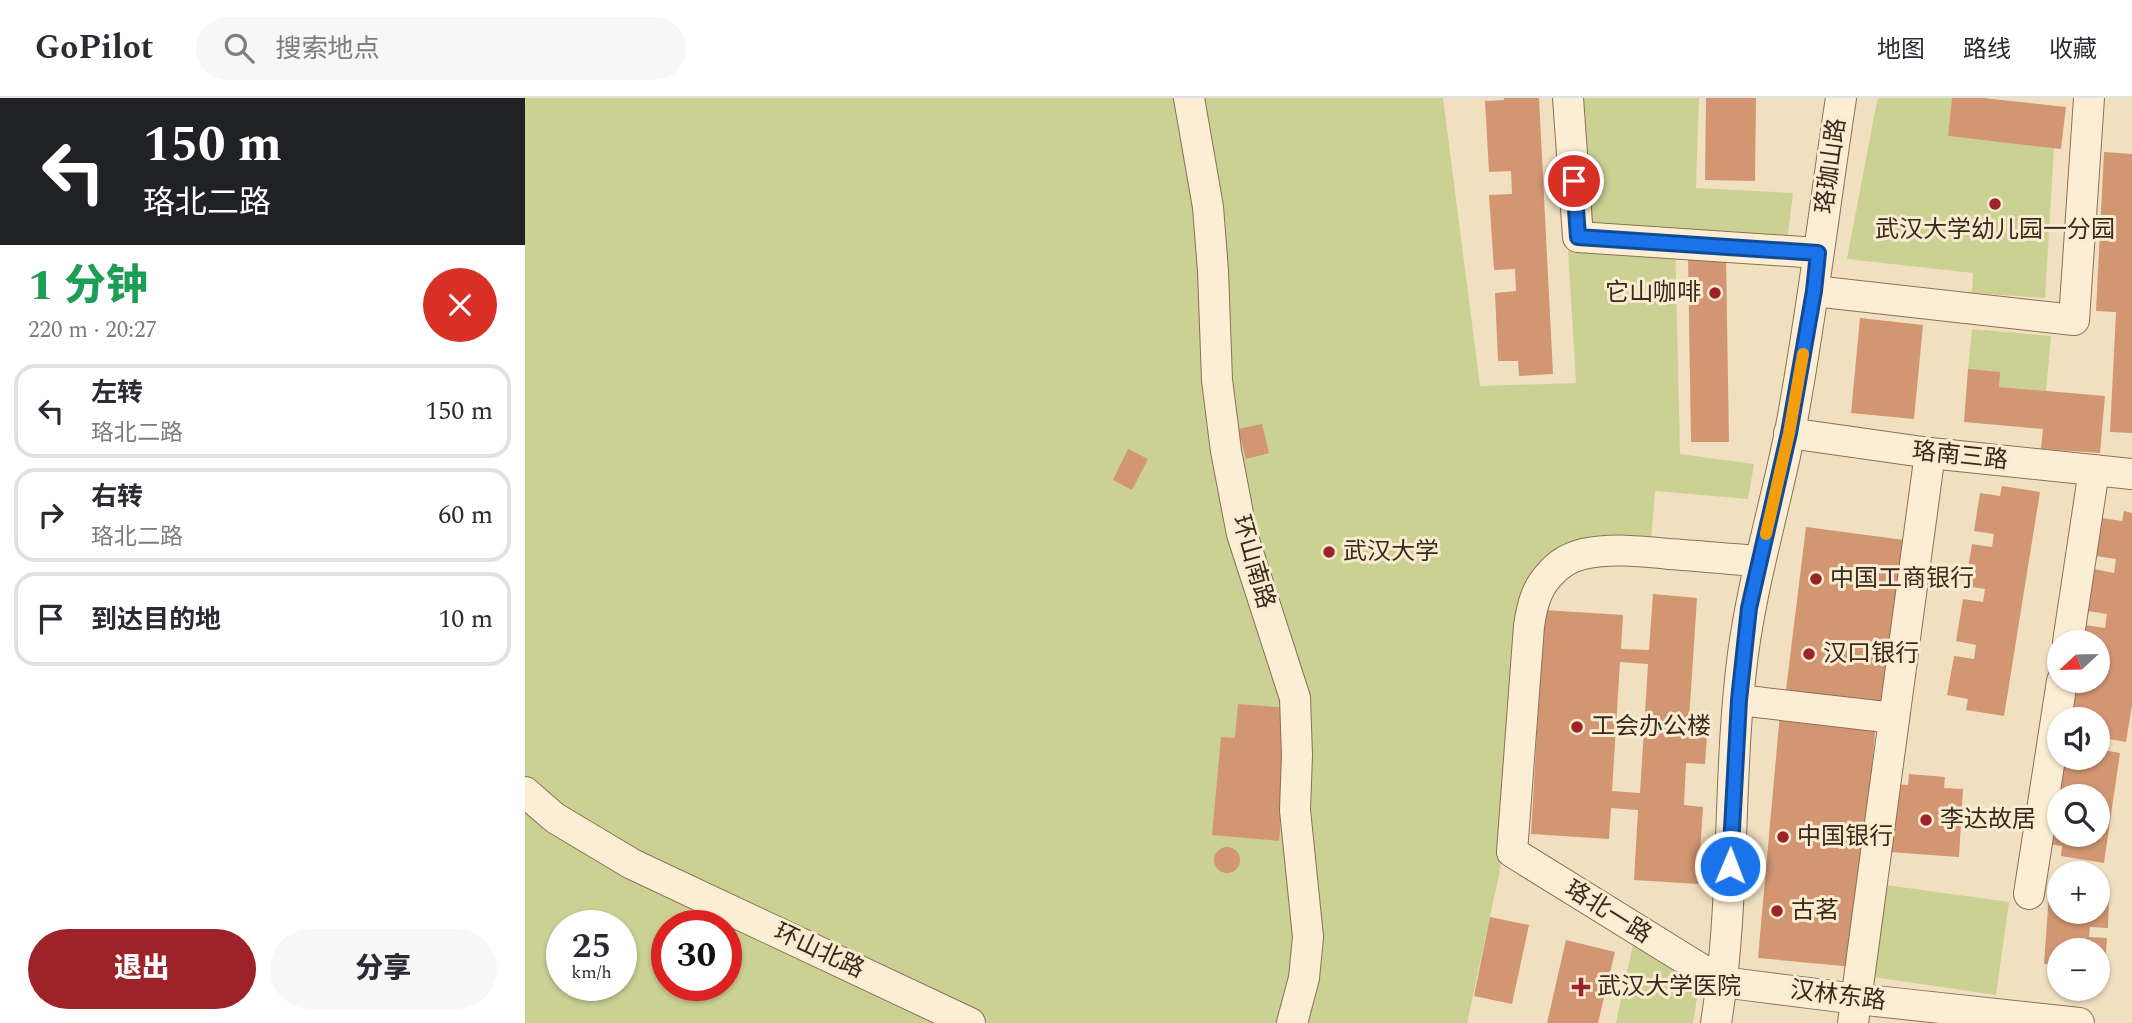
<!DOCTYPE html>
<html lang="zh">
<head>
<meta charset="utf-8">
<style>
	:root { --surface:#fff; --page:#f7f7f7; --text:#2b2b33; --muted:#7c7c81; --line:#e1e1e2; --accent:#9e2329 }
	body { margin:0; font-family:Spectral,"Noto Sans SC",serif; background:var(--page); color:var(--text); height:100vh; display:flex; flex-direction:column; font-size:26px; white-space:nowrap }
	* { box-sizing:border-box; margin:0 }
	p { font-size:23px; color:var(--muted) }
	.icon { flex:none; width:38px; height:38px; fill:none; stroke:currentColor; stroke-width:2; stroke-linecap:round; stroke-linejoin:round }
	.map { position:relative; flex:1; overflow:hidden }
	.drawer { display:flex; flex-direction:column; background:var(--surface); width:525px }
	.drawer>* { flex:none }
	.banner { background:#202124; color:#fff; overflow:hidden }
	.needle { width:46px; rotate:248deg }
	.tools { position:absolute; left:1522px; top:532px; display:grid; gap:14px }
	.tools a { display:grid; place-items:center; width:63px; height:63px; border-radius:50%; background:var(--surface); box-shadow:0 2px 5px #0004; font-size:35px }
	.speed { position:absolute; left:21px; top:812px; display:flex; gap:14px; font-size:35px; font-weight:700; text-align:center }
	.speed>* { display:grid; place-content:center; width:91px; height:91px; border-radius:50%; background:var(--surface); box-shadow:0 2px 5px #0004; line-height:1 }
	.speed small { font-size:18px; font-weight:400 }
	.speed .limit { border:10px solid #d22; background:#fff; color:#111 }
	.pin { position:absolute; display:grid; place-items:center; width:60px; height:60px; color:#fff; margin:-30px; border:4px solid #fff; border-radius:50%; box-shadow:0 2px 7px #0007 }
	.me { position:absolute; width:77px; margin:-38px; rotate:1deg; stroke-linejoin:round; filter:drop-shadow(0 0 5px #0008) }
	.turn { display:flex; align-items:center; gap:24px; height:147px; padding:0 28px; font-size:32px }
	.turn .icon { width:91px; height:91px; stroke-width:2.5 }
	.turn b { display:block; font-size:49px; line-height:60px }
	.round { display:grid; place-items:center; flex:none; width:74px; height:74px; border-radius:37px; background:var(--page) }
	.headline { display:flex; align-items:center; justify-content:space-between; height:119px; padding:0 28px }
	h1 { font-size:42px; font-weight:800; line-height:52px; color:#1e9e55 }
	.button { display:flex; gap:14px; margin-top:auto; padding:14px 28px }
	.button a { flex:1; height:80px; border-radius:42px; background:var(--accent); color:#fff; font-size:28px; font-weight:800; line-height:80px; text-align:center }
	.button a+a { background:var(--page); color:var(--text) }
	ul { padding:0; list-style:none }
	li { display:flex; align-items:center; gap:21px; height:94px; margin:0 14px 10px; padding:0 14px; border:4px solid var(--line); border-radius:21px }
	li div { flex:1 }
	li b { display:block; font-size:26px }
	li em { font-style:normal }
	header { display:flex; align-items:center; gap:42px; box-sizing:border-box; height:98px; padding:0 35px; background:var(--surface); border-bottom:2px solid var(--line) }
	header strong { font-size:33px }
	nav { display:flex; gap:38px; margin-inline-start:auto; font-size:24px }
	.search { width:490px; height:63px; background:var(--page); display:flex; align-items:center; gap:18px; box-sizing:border-box; padding:0 24px; border-radius:38px; color:var(--muted); font-size:26px }
	main { display:flex; flex:1; min-height:0 }
	.map>svg:first-child { display:block }
</style>
</head>
<body>
<header>
<strong>GoPilot</strong>
<div class="search"><svg class="icon" aria-label="search" viewBox="0 0 24 24"><circle cx="10" cy="10" r="6"/><path d="M15 15l6 6"/></svg>搜索地点</div>
<nav><a>地图</a><a>路线</a><a>收藏</a></nav>
</header>
<main>
<section class="drawer">
<div class="banner">
<div class="turn"><svg class="icon" aria-label="left" viewBox="0 0 24 24"><path d="M17 20v-9H6M10 6l-5 5 5 5"/></svg><div><b>150 m</b>珞北二路</div></div>
</div>
<div class="headline"><div><h1>1 分钟</h1><p>220 m · 20:27</p></div><a class="round" style="background:#d93025;color:#fff"><svg class="icon" aria-label="close" viewBox="0 0 24 24"><path d="M6 6l12 12M18 6L6 18"/></svg></a></div>
<ul>
<li><svg class="icon" aria-label="left" viewBox="0 0 24 24"><path d="M17 20v-9H6M10 6l-5 5 5 5"/></svg><div><b>左转</b><p>珞北二路</p></div><em>150 m</em></li>
<li><svg class="icon" aria-label="right" viewBox="0 0 24 24"><path d="M7 20v-9h11M14 6l5 5-5 5"/></svg><div><b>右转</b><p>珞北二路</p></div><em>60 m</em></li>
<li><svg class="icon" aria-label="arrive" viewBox="0 0 24 24"><path d="M6 21V4h12l-3 4 3 4H6"/></svg><div><b>到达目的地</b></div><em>10 m</em></li>
</ul>
<div class="button"><a>退出</a><a>分享</a></div>
</section>
<div class="map">
<svg width="1607" height="925" viewBox="0 0 1607 925">
	<rect width="100%" height="100%" fill="#f1e0c0"/>
	<g fill="#cbd093" fill-rule="evenodd">
		<path d="M0,0H918L955,288L1051,285L1034,0H1174L1171,90L1268,95L1262,144L1150,138L1155,356L1229,366L1223,401L1130,393L1126,443L1092,444L995,508L975,772L942,925H0ZM37,828H96V887H37ZM142,828H201V887H142Z"/>
		<path d="M1354,0H1427L1423,38L1529,50L1520,200L1447,195L1448,175L1322,161L1352,3Z"/>
		<path d="M1447,231L1526,238L1521,293L1474,289L1443,271Z"/>
		<path d="M1361,787L1484,804L1471,897L1348,879Z"/>
		<path d="M1110,837L1176,876L1168,925H1091Z"/>
	</g>
	<g fill="#d29673" fill-rule="evenodd">
		<path d="M979,0H1014L1028,276L994,278L993,263H973L970,195L991,193L990,171L969,172L964,97L987,96L986,73L964,74L960,3L979,2Z"/>
		<path d="M1181,0H1231L1230,83L1180,82Z"/>
		<path d="M1427,0H1458L1541,9L1536,51L1423,38Z"/>
		<path d="M1579,54L1607,56V335L1585,334L1591,214L1571,213Z"/>
		<path d="M1163,158H1201L1204,344H1166Z"/>
		<path d="M1335,220L1398,227L1389,321L1326,315Z"/>
		<path d="M1443,271L1475,274L1474,289L1580,298L1575,355L1516,351L1518,331L1439,324Z"/>
		<path d="M737,326L744,355L721,361L713,331Z"/>
		<path d="M603,351L623,361L607,392L588,382Z"/>
		<path d="M1477,388L1515,394L1479,618L1441,612L1443,601L1422,597L1429,558L1449,561L1451,547L1431,543L1438,501L1458,504L1460,491L1440,488L1447,446L1467,449L1469,436L1449,433L1455,395L1475,398Z"/>
		<path d="M1599,413L1607,415V607L1601,644L1573,639V621H1545L1551,583L1571,586L1573,583V544H1557L1560,527L1580,530L1582,516L1562,513L1569,471L1589,475L1591,461L1571,458L1577,420L1597,423Z"/>
		<path d="M1281,429L1379,442L1358,613L1260,600Z"/>
		<path d="M1128,496L1172,500L1164,622L1183,624L1180,666L1161,665L1159,707L1178,709L1173,786L1109,782L1113,712L1086,710L1084,741L1006,736L1019,512L1098,517L1096,551L1124,552ZM1095,564L1123,566L1115,695L1087,693Z"/>
		<path d="M713,606L765,610L754,743L687,737L696,639L710,640Z"/>
		<path d="M1255,615L1351,624L1329,869L1233,860Z"/>
		<path d="M1573,651L1595,655L1579,765L1536,758L1537,748L1521,746L1527,705L1535,706V737H1573V698L1528,697L1533,660H1573Z"/>
		<path d="M1384,676L1420,679L1419,690L1438,691L1434,759L1364,754L1369,686L1383,687Z"/>
		<circle cx="702" cy="762" r="13"/>
		<path d="M1524,795L1535,796V814H1573V798L1584,799L1583,830L1565,829L1564,839L1582,840L1580,870H1573V852H1535V867L1519,866Z"/>
		<path d="M965,819L1004,827L987,906L949,898Z"/>
		<path d="M1041,842L1090,854L1073,925H1022Z"/>
	</g>
	<g fill="none" stroke-linecap="round" stroke-linejoin="round">
		<defs>
			<g id="minor">
				<path d="M664,0L683,109L688,173L692,282L701,353L717,436L770,600L772,657L770,712L783,839L779,880L767,925"/>
				<path d="M1043,0L1053,139L1293,155"/>
				<path d="M1289,193L1549,222L1564,0"/>
				<path d="M1264,335L1405,355L1607,376"/>
				<path d="M1234,463C1204,461 1174,458 1144,456C1115,453 1086,450 1058,456C1046,459 1034,466 1026,475C1011,490 1007,508 1004,528L987,754L1197,884L1332,901L1554,925"/>
				<path d="M1543,544L1569,372"/>
				<path d="M1214,602L1369,620"/>
				<path d="M0,694L30,720L107,766L445,925"/>
				<path d="M1504,796L1537,583"/>
				<path d="M1191,925C1211,803 1202,679 1218,556C1228,481 1250,409 1265,334C1286,224 1299,111 1316,0"/>
				<path d="M1328,925L1405,355"/>
			</g>
		</defs>
		<use href="#minor" stroke="#8b7057" stroke-width="32"/>
		<use href="#minor" stroke="#fbeed4" stroke-width="30"/>
	</g>
	<g fill="none" stroke-linecap="round" stroke-linejoin="round">
		<defs>
			<path id="route" d="M1049,83L1053,139L1293,155L1289,193L1264,335L1224,510L1214,602L1205,768"/>
		</defs>
		<use href="#route" stroke="#114b97" stroke-width="18"/>
		<use href="#route" stroke="#1a73e8" stroke-width="12"/>
		<path stroke="#f59e0b" stroke-width="12" d="M1241,436L1264,335L1278,256"/>
	</g>
	<g fill="#9e2329" stroke="#f8ebd0" stroke-width="2.5">
		<circle cx="1470" cy="106" r="7"/>
		<circle cx="1190" cy="195" r="7"/>
		<circle cx="804" cy="454" r="7"/>
		<circle cx="1291" cy="481" r="7"/>
		<circle cx="1284" cy="556" r="7"/>
		<circle cx="1052" cy="629" r="7"/>
		<circle cx="1401" cy="722" r="7"/>
		<circle cx="1258" cy="739" r="7"/>
		<circle cx="1252" cy="813" r="7"/>
		<path d="M1052.5 878.5h7v7h7v7h-7v7h-7v-7h-7v-7h7z"/>
	</g>
	<g text-anchor="middle" dominant-baseline="central" stroke-width="6" stroke-linejoin="round" paint-order="stroke">
		<g font-size="24" fill="#3a291c" stroke="#f8ebd0">
			<text transform="translate(1306 68) rotate(-82)">珞珈山路</text>
			<text transform="translate(1435 358) rotate(6)">珞南三路</text>
			<text transform="translate(728 464) rotate(74)">环山南路</text>
			<text transform="translate(1083 814) rotate(32)">珞北一路</text>
			<text transform="translate(294 853) rotate(25)">环山北路</text>
			<text transform="translate(1313 898) rotate(7)">汉林东路</text>
		</g>
		<g font-size="24" fill="#3a291c" stroke="#f8ebd0" text-anchor="start">
			<text x="1470" y="132" text-anchor="middle">武汉大学幼儿园一分园</text>
			<text x="1176" y="195" text-anchor="end">它山咖啡</text>
			<text x="818" y="454">武汉大学</text>
			<text x="1305" y="481">中国工商银行</text>
			<text x="1298" y="556">汉口银行</text>
			<text x="1066" y="629">工会办公楼</text>
			<text x="1415" y="722">李达故居</text>
			<text x="1272" y="739">中国银行</text>
			<text x="1266" y="813">古茗</text>
			<text x="1072" y="889">武汉大学医院</text>
		</g>
	</g>
</svg>
<div class="tools">
<a><svg class="needle" viewBox="-14 -14 28 28"><path d="M0-13l5 13h-10z" fill="#e53935"/><path d="M0 13l5-13h-10z" fill="#7c7c81"/></svg></a>
<a><svg class="icon" aria-label="sound" viewBox="0 0 24 24"><path d="M4 9h4l5-4v14l-5-4H4zM17 9q2 3 0 6"/></svg></a>
<a><svg class="icon" aria-label="search" viewBox="0 0 24 24"><circle cx="10" cy="10" r="6"/><path d="M15 15l6 6"/></svg></a>
<a>+</a>
<a>−</a>
</div>
<div class="speed"><div>25<small>km/h</small></div><div class="limit">30</div></div>
<div class="pin" style="left:1049px;top:83px;background:#d93025"><svg class="icon" aria-label="arrive" viewBox="0 0 24 24"><path d="M6 21V4h12l-3 4 3 4H6"/></svg></div>
<svg class="me" style="left:1205px;top:768px" viewBox="-20 -20 40 40"><circle r="17" fill="#1a73e8" stroke="#fff" stroke-width="3"/><path d="M0-11L8 9 0 5-8 9z" fill="#fff"/></svg>
</div>
</main>
</body>
</html>
